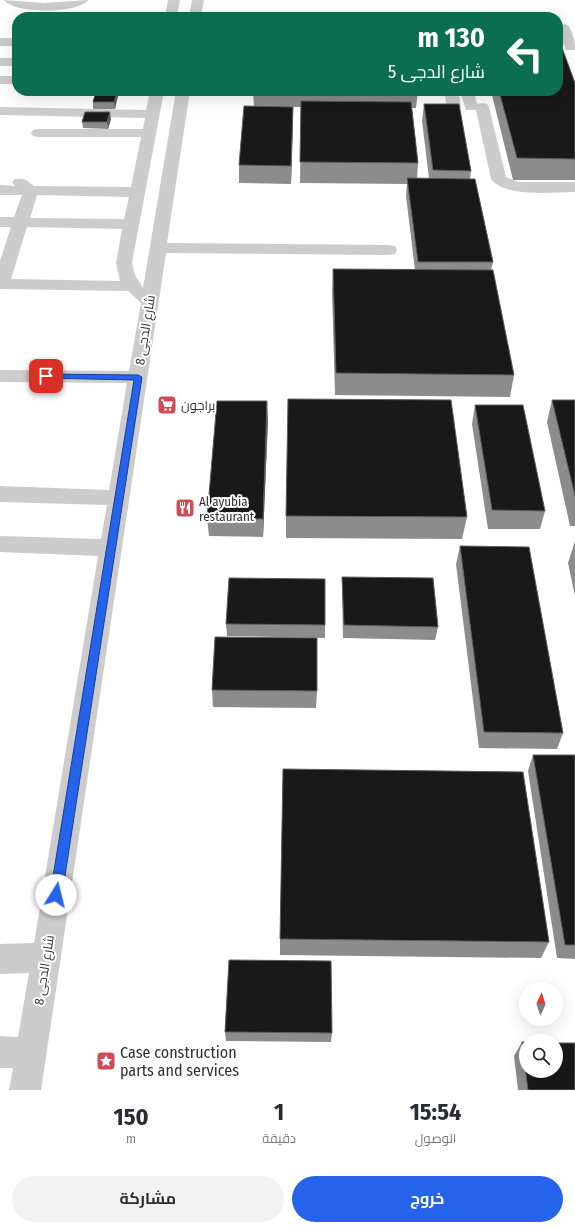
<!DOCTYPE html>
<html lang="ar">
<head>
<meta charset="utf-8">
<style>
	:root { --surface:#fff; --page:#f2f2f3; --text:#2b2b33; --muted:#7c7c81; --accent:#2563eb }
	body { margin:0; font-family:"Fira Sans Condensed",Cairo,sans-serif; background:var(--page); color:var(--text); direction:rtl; height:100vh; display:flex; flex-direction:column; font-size:15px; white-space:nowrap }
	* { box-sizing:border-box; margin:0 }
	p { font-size:13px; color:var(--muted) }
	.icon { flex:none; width:22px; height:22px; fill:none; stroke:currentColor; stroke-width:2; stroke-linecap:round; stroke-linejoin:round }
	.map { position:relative; height:1090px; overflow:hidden; direction:ltr }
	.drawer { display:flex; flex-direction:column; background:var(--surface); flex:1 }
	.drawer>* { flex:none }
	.guide { position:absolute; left:12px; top:12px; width:551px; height:84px; border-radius:16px; box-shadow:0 4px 16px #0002; direction:rtl; background:#0b6e4f; color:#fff; overflow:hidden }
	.needle { width:26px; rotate:3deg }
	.tools { position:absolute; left:519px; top:982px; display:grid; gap:8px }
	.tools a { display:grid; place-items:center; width:44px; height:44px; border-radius:50%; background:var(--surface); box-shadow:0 4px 16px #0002; font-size:20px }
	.pin { position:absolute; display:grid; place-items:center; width:34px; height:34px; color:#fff; margin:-17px; border-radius:8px; box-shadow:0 2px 6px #0006 }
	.me { position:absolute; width:44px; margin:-22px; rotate:9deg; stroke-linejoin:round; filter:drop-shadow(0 0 3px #0008) }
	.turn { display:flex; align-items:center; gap:14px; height:84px; padding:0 12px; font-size:18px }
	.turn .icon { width:52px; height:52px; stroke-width:2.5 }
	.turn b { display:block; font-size:28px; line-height:34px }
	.eta { display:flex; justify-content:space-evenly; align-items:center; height:68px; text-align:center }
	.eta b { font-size:24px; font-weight:700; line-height:28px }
	.button { display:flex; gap:8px; margin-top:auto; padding:8px 12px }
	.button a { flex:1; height:46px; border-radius:24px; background:var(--accent); color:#fff; font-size:16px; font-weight:700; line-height:46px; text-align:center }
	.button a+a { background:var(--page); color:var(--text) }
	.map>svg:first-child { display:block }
</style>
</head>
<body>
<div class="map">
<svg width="575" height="1090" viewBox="0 0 575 1090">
	<rect width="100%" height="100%" fill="#fff"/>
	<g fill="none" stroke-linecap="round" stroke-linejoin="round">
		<g fill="#ccc" fill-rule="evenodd">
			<path d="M4,0L44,3L88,0C78,14 14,14 4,0Z"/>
			<path d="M168,0H180L177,17H165Z"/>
			<path d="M192,0H204L201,17H189Z"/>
			<path d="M564,24L568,25C573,33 575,41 575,50H566L558,29L560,25Z"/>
			<rect x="0" y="38" width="17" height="8"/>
			<rect x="0" y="58" width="17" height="8"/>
			<rect x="0" y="76" width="17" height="8"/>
			<path d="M150,91H164L132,263L135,275L143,288L176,91H190L167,243L389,245L395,246L397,250L395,254L389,255L166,253L41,1090H9L13,1068H0V1036L18,1037L29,973L0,974V944L34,943L98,556L0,552V536L101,539L107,505L0,502V486L109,490L127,383L0,382V370L129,371L141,303L128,291L0,289V261L11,227H0V217H14L22,195H0V185L15,186L12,182L15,179C23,177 27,180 34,186L131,187L141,137H38L33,136L31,133L33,130L38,129H143L145,118L0,115V107L146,110ZM37,195L129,197L124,219L30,218ZM27,227L122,229L116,263L120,281L11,279Z"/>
			<path d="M444,91H458L461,107L459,110L454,111L449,110L447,107Z"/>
			<path d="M460,91H474L477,104L482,103L487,104L489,107L506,177L518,182H575V192C554,192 505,198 491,179L476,110H466Z"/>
		</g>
	</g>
	<g fill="#8c8c8c">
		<path d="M575,83V180H513L491,91H558Z"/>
		<path d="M96,91H119L115,109H93V102Z"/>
		<path d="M253,91H418L416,108H412L418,163L417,178H429L422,121L424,104L471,171L470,179L493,262L491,270L514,375L510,397L335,395L332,291L333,269L415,270L406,196L407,184L300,183L301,107H254Z"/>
		<path d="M293,107L291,184L239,183V165Z"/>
		<path d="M111,119L108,129L83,128L82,122Z"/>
		<path d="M552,400H575V526H570L547,422Z"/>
		<path d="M475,405L545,511L540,529H488L472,424Z"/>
		<path d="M268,419L263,537L209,536L207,518Z"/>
		<path d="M286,516L467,517L462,539L286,538Z"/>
		<path d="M575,541V596L568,563Z"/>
		<path d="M460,546L563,733L557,749L479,748L456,564Z"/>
		<path d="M342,577L438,627L435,640L343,638L342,590Z"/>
		<path d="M226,624L325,625V638L227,636Z"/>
		<path d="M212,690L317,691L316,708L213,707Z"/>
		<path d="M533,755H575V959L557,958L528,771Z"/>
		<path d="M280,939L549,942L541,958L280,955Z"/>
		<path d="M225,1032L332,1033L331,1042L226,1041Z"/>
		<path d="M522,1042L575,1090H518L514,1056Z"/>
	</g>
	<g fill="#5e5e5e">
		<path d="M117,91H119L115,109L114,102Z"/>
		<path d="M293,107V124L291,184V166Z"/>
		<path d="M110,112L111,119L108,129L107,122Z"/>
		<path d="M267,401L268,419L263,537V519Z"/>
	</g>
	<g fill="#191919" stroke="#5e5e5e">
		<path d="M558,37L575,83V159L517,158L499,91H558Z"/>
		<path d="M96,91H117L114,102H93Z"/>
		<path d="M301,101L411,102L418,163L300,162Z"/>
		<path d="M424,104H459L471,171L433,170Z"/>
		<path d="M244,106L293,107L291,166L239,165Z"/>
		<path d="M85,112H110L107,122H82Z"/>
		<path d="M407,178L475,179L493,262H418Z"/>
		<path d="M333,269L493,270L514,375L336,373Z"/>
		<path d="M288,399L451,400L467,517L286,516Z"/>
		<path d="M552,400H575V496Z"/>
		<path d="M217,401H267L263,519L207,518Z"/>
		<path d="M475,405H523L545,511L492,510Z"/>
		<path d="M460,546L529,547L563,733L484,732Z"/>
		<path d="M342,577L433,578L438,627L344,625Z"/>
		<path d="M229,578L325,579V625L226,624Z"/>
		<path d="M215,637L317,638V691L212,690Z"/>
		<path d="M533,755H575V945H565Z"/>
		<path d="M283,769L523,772L549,942L280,939Z"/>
		<path d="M229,960L331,961L332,1033L225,1032Z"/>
		<path d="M522,1042H526V1071H556V1043H575V1090H528Z"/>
	</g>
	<path fill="#2563eb" stroke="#184099" d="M46,374L138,375L142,377L62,895L60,899L56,901L52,899L50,895L134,380L43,378V375Z"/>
	<defs>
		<symbol id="supermarket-square" viewBox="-11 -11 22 22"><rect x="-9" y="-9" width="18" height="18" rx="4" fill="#d14b57" stroke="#fff"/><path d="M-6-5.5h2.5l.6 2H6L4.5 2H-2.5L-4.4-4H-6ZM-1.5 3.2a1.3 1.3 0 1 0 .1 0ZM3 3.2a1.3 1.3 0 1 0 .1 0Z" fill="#fff"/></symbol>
		<symbol id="restaurant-square" viewBox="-11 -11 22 22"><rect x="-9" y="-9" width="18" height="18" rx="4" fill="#d14b57" stroke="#fff"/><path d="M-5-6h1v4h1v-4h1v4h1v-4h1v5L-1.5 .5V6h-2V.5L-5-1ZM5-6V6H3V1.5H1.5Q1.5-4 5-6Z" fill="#fff"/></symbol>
		<symbol id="sight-square" viewBox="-11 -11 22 22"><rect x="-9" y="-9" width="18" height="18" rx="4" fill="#d14b57" stroke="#fff"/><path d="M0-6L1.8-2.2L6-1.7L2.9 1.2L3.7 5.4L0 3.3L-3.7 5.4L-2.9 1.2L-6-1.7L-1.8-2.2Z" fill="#fff"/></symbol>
	</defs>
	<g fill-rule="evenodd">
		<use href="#supermarket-square" x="156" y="394" width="22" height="22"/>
		<use href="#restaurant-square" x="174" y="497" width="22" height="22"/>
		<use href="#sight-square" x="95" y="1050" width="22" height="22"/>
	</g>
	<g text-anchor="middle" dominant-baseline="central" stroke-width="4" stroke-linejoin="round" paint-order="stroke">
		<g font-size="13" fill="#323232" stroke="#fff">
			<text transform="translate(145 330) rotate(-81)">شارع الدجى 8</text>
			<text transform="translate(44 970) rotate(-81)">شارع الدجى 8</text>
		</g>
		<g font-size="13" fill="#323232" stroke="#fff" text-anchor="start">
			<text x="181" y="405">براجون</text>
			<text x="199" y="501">Al ayubia<tspan x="199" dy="15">restaurant</tspan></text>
		</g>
		<g font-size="16" fill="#323232" stroke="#fff" text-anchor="start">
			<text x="120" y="1052">Case construction<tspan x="120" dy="18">parts and services</tspan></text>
		</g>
	</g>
</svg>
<div class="tools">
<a><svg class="needle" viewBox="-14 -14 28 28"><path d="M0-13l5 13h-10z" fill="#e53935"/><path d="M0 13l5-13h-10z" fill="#7c7c81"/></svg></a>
<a><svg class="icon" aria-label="search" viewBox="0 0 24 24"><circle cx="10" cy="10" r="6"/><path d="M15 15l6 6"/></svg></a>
</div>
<div class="pin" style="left:46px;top:376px;background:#d93025"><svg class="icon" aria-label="arrive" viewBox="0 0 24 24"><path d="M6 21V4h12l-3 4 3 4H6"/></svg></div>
<svg class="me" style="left:56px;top:895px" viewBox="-20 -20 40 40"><circle r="19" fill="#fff"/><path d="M0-13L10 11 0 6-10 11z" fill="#2563eb"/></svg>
<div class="guide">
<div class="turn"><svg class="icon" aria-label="left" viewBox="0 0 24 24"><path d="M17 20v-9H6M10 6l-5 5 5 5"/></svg><div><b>130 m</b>شارع الدجى 5</div></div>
</div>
</div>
<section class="drawer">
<div class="eta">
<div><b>15:54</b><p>الوصول</p></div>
<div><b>1</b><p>دقيقة</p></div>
<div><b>150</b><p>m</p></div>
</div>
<div class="button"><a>خروج</a><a>مشاركة</a></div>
</section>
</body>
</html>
